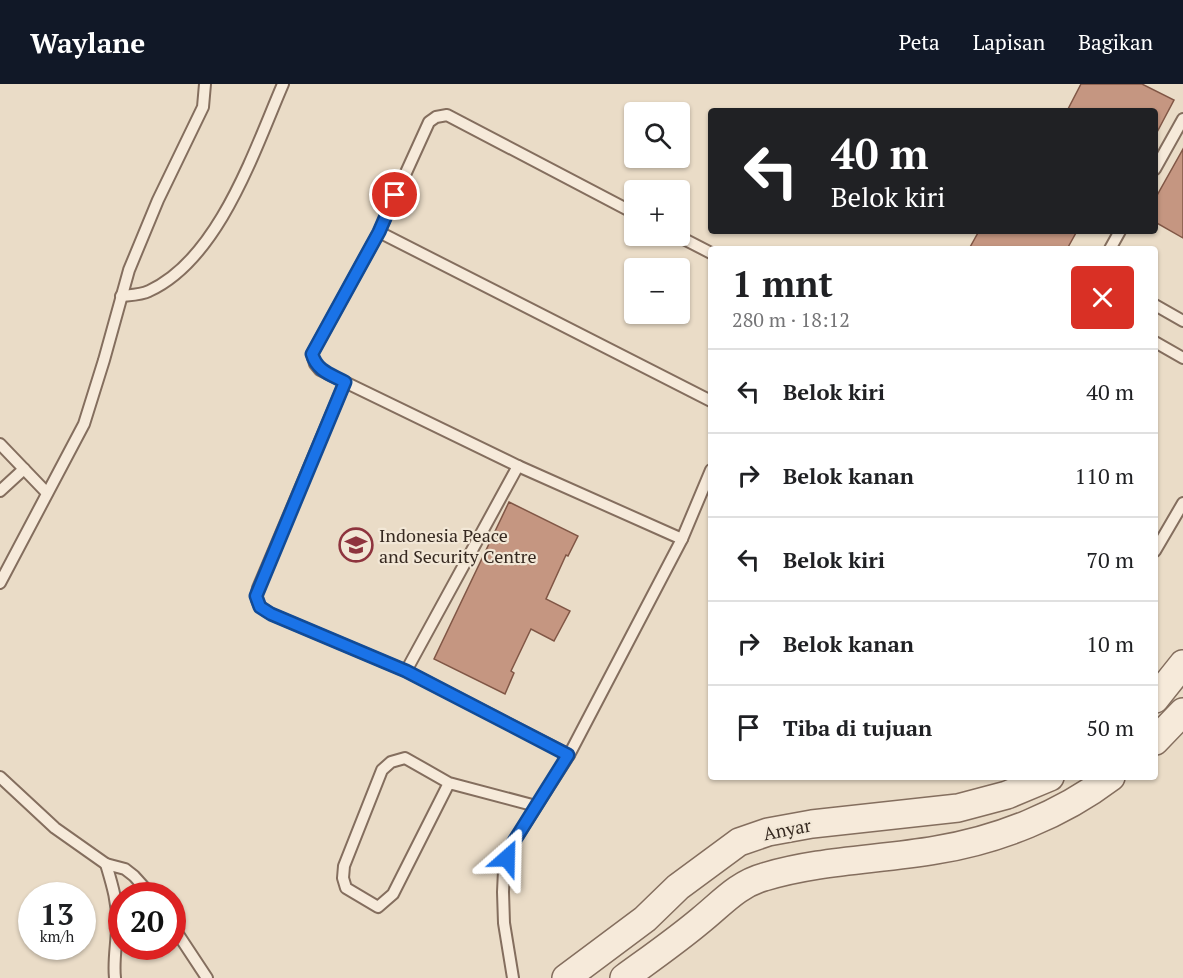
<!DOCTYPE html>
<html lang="id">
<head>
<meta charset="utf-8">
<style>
	:root { --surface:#fff; --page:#f2f2f2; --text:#202124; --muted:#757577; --line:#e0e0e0; --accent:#111827 }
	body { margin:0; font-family:"PT Serif",serif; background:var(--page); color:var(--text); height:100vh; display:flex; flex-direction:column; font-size:22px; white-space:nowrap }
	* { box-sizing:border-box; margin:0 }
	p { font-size:20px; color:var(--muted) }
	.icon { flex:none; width:33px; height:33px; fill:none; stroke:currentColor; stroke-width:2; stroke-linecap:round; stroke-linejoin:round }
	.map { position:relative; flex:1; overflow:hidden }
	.drawer { position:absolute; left:708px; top:162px; width:450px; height:534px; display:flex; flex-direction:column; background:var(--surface); border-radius:6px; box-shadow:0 2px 4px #0004 }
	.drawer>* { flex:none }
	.guide { position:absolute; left:708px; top:24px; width:450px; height:126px; border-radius:6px; box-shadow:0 2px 4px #0004; background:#202124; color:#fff; overflow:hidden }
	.buttons { position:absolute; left:624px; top:18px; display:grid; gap:12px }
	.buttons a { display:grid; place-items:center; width:66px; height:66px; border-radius:6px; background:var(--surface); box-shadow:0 2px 4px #0004; font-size:30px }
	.speed { position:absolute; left:18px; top:798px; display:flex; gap:12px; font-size:30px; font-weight:700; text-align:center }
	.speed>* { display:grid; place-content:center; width:78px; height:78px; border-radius:50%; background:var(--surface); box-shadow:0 2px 4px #0004; line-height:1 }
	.speed small { font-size:15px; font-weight:400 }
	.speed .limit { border:9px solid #d22; background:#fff; color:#111 }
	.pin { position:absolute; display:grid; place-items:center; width:51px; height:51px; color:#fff; margin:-26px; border:3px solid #fff; border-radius:50%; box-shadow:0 2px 6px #0007 }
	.me { position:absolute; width:66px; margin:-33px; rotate:25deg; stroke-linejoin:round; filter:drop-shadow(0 0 4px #0008) }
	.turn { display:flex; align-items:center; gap:21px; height:126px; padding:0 24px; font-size:27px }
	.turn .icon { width:78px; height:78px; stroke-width:2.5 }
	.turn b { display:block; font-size:42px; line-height:51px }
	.round { display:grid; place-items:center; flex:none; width:63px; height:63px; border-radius:6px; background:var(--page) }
	.summary { display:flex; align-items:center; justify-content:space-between; height:102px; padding:0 24px }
	h1 { font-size:36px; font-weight:800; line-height:45px }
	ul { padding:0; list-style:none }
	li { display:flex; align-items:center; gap:18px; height:84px; padding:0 24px; border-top:2px solid var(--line) }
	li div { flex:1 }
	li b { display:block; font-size:22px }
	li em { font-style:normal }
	header { display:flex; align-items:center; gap:36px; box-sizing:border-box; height:84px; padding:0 30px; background:var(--accent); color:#fff }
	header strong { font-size:28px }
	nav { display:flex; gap:33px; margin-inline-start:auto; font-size:21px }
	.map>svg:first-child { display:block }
</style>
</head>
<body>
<header>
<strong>Waylane</strong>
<nav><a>Peta</a><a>Lapisan</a><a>Bagikan</a></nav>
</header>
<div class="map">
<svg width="1183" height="894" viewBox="0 0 1183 894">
	<rect width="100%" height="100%" fill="#eadcc7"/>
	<g fill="#c59681" stroke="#815746" stroke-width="1.5">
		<path d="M1081,0H1142L1174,16L1155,52V27H1067Z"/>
		<path d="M1183,65V154L1155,138V115Z"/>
		<path d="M979,147H1077L1067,165H969Z"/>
		<path d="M509,418L578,452L568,472L566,471L546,515L570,527L554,557L531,545L511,587L514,589L505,610L434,575Z"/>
	</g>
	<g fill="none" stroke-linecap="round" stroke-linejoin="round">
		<defs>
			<g id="service">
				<path d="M1155,85L1183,35"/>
				<path d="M634,129L447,31L436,33L429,38L379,148L312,270L315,280L320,286L518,382L682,455"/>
				<path d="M379,148L711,317"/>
				<path d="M678,152L711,169"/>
				<path d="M1110,165L1120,147"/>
				<path d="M121,212C130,211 141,211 149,207C219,175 254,67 283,0"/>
				<path d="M1155,221L1183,237"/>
				<path d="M1155,258L1183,274"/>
				<path d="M345,298L258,504C254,518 259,523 271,530L406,587L569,671"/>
				<path d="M0,360L47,409"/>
				<path d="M0,407L24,385"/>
				<path d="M1155,467L1183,419"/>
				<path d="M0,499L84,340L104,276L129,186L158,116L203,23L205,0"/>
				<path d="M406,587L518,382"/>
				<path d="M0,693L55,744L106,780L125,785L134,792L152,812"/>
				<path d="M449,699L393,810L378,823L346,804L343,794L344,782L382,686L391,678L405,674L449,699L536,722"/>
				<path d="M106,780C112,800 118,819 117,841C117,859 113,876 115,894"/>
				<path d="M172,841L207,894"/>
				<path d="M513,894L504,839L503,808L504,786L511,762L569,671L682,455L711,386"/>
			</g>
			<g id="tertiary">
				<path d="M1155,615L1183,580"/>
				<path d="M1155,657L1183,628"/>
				<path d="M566,894L645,835L678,803L739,758L768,748L812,740L958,724L1007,711L1050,693"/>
				<path d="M624,894C650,875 676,857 701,836C721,820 738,800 764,793C820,776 879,776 936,766C998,756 1061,731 1111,693"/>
			</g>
		</defs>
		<use href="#service" stroke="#846e5e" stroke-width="14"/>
		<use href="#tertiary" stroke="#846e5e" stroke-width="30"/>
		<use href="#service" stroke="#f6eada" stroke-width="10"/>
		<use href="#tertiary" stroke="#f6eada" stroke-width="27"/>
	</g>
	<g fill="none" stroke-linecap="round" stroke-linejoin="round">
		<defs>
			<path id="route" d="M395,111L379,148L312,270C317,287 330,290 345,298L256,512L260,523L271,530L406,587L568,671L511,762L507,774"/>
		</defs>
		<use href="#route" stroke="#114b97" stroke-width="15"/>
		<use href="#route" stroke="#1a73e8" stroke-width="10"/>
	</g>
	<defs>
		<symbol id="university-ring" viewBox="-11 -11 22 22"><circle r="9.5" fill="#f2e7d6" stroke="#8e343e" stroke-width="1.5"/><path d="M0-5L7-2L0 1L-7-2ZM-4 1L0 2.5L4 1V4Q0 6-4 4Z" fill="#8e343e"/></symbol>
	</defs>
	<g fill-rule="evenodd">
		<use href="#university-ring" x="337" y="442" width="38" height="38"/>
	</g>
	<g text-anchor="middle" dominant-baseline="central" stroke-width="4.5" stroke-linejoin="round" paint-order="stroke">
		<g font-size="18" fill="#362920" stroke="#f2e7d6" text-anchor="start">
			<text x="379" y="451">Indonesia Peace<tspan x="379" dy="21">and Security Centre</tspan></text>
		</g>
		<g font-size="18" fill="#362920" stroke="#f2e7d6">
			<text transform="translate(787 745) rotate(-11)">Anyar</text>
		</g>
	</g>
</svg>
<div class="buttons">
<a><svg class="icon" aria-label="search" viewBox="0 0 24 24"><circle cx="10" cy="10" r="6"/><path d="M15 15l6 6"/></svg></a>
<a>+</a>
<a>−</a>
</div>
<div class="speed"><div>13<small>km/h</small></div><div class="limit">20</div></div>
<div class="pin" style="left:395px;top:111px;background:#d93025"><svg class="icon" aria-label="arrive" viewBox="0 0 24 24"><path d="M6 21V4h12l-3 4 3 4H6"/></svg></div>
<svg class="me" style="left:507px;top:774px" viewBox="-20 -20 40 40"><path d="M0-17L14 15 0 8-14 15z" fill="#1a73e8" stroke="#fff" stroke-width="4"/></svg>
<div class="guide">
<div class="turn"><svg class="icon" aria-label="left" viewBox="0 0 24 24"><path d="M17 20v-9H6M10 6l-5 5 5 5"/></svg><div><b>40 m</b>Belok kiri</div></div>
</div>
<section class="drawer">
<div class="summary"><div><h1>1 mnt</h1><p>280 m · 18:12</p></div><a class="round" style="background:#d93025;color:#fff"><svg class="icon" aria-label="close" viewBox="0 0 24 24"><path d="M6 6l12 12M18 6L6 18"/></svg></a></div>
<ul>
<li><svg class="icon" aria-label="left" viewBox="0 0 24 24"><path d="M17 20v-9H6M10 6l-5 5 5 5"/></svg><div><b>Belok kiri</b></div><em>40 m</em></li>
<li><svg class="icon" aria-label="right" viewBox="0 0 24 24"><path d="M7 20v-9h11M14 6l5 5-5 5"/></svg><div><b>Belok kanan</b></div><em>110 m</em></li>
<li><svg class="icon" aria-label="left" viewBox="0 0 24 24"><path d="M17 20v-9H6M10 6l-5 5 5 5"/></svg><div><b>Belok kiri</b></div><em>70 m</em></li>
<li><svg class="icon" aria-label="right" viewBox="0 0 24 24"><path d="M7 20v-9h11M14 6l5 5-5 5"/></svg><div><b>Belok kanan</b></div><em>10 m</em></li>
<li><svg class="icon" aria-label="arrive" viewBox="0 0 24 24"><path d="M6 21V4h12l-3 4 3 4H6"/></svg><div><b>Tiba di tujuan</b></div><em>50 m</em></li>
</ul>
</section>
</div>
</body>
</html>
